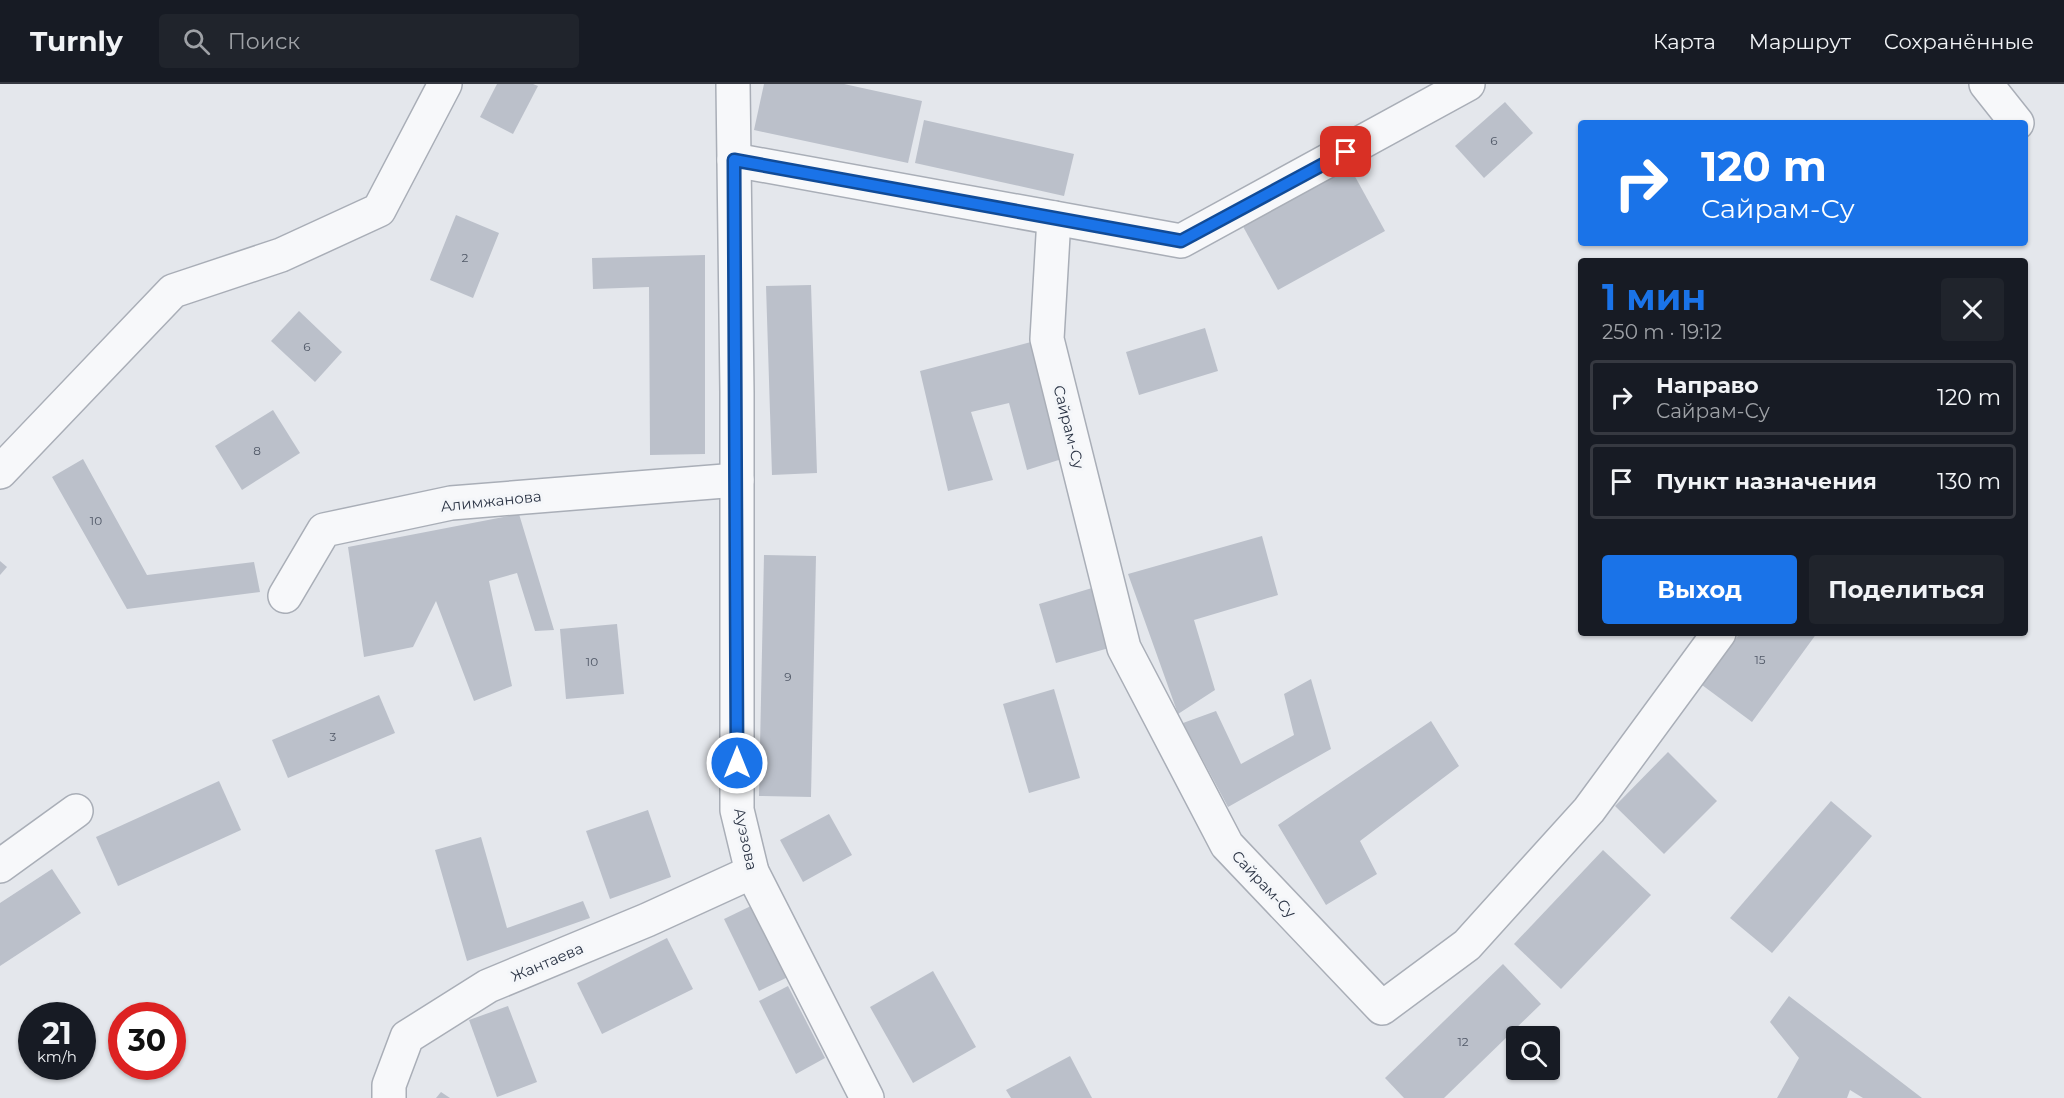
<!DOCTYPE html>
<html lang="ru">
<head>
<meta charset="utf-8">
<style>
	:root { --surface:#171b24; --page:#20242c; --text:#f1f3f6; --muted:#9ea1a6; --line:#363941; --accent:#1a73e8 }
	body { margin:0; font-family:Montserrat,sans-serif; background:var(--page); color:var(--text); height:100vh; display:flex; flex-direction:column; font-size:22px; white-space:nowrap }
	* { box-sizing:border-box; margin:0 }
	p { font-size:20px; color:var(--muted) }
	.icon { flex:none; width:33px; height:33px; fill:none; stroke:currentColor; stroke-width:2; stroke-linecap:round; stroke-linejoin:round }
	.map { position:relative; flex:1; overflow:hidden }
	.drawer { position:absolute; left:1578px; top:174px; width:450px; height:378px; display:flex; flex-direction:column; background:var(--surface); border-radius:6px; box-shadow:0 2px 4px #0004 }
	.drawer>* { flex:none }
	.guide { position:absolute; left:1578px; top:36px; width:450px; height:126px; border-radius:6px; box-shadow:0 2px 4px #0004; background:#1a73e8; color:#fff; overflow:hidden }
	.controls { position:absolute; left:1506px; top:942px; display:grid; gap:12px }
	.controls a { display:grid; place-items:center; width:54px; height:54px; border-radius:6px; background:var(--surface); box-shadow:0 2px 4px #0004; font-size:30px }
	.speed { position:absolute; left:18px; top:918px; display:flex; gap:12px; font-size:30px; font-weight:700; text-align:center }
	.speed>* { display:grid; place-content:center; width:78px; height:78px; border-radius:50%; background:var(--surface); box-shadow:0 2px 4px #0004; line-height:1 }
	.speed small { font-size:15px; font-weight:400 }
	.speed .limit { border:9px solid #d22; background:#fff; color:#111 }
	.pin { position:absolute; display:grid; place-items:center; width:51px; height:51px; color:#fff; margin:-26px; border-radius:12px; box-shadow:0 3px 9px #0006 }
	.me { position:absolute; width:66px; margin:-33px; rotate:0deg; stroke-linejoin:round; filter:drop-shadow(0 0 4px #0008) }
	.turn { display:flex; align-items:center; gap:21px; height:126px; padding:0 24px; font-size:27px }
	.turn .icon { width:78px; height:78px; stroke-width:2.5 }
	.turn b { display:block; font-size:42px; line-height:51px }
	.round { display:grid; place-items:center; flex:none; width:63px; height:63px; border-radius:6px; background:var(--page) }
	.headline { display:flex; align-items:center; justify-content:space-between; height:102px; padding:0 24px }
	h1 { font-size:36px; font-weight:700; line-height:45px; color:var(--accent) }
	.button { display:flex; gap:12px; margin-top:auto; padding:12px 24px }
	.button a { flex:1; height:69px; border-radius:6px; background:var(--accent); color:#fff; font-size:24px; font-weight:700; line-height:69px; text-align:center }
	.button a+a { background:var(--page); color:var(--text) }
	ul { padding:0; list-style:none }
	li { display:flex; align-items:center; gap:18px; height:75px; margin:0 12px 9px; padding:0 12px; border:3px solid var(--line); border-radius:6px }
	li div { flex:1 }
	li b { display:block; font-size:22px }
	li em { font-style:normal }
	header { display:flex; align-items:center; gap:36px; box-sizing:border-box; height:84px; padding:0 30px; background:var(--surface); border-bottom:2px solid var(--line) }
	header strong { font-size:28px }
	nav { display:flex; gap:33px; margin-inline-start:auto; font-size:21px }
	.search { width:420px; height:54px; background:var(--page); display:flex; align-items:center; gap:15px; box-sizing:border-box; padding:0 21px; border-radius:6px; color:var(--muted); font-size:22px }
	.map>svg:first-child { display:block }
</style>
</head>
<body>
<header>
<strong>Turnly</strong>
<div class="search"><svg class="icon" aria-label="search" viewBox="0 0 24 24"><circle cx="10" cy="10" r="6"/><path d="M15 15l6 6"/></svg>Поиск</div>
<nav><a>Карта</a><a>Маршрут</a><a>Сохранённые</a></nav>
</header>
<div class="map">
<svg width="2064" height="1014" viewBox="0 0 2064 1014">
	<rect width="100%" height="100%" fill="#e4e7ec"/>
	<g fill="#bbc0ca">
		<path d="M497,0H533L538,2L513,50L480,33Z"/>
		<path d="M764,0H844L922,17L908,79L754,46Z"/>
		<path d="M1505,18L1533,49L1484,94L1455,62Z"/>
		<path d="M924,36L1074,70L1064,112L915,79Z"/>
		<path d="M1347,78L1385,147L1278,206L1240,137Z"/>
		<path d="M456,131L499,149L473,214L430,196Z"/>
		<path d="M705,171V370L650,371L649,203L593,205L592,174Z"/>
		<path d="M811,201L817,389L772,391L766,202Z"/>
		<path d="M299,227L342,268L315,298L271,257Z"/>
		<path d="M1205,244L1218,287L1139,311L1126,268Z"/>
		<path d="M1031,258L1065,374L1027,386L1009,319L971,328L993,396L948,407L920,287Z"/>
		<path d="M273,326L300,369L242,406L215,362Z"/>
		<path d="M83,375L147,491L254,478L260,508L127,525L52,393Z"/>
		<path d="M519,430L554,546L535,547L517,489L489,497L512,602L474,617L436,517L413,563L364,573L348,463Z"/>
		<path d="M1262,452L1278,511L1194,536L1215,606L1178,630L1128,490Z"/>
		<path d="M764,471L816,472L811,713L759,712Z"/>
		<path d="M0,477L7,483L0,491Z"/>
		<path d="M1092,504L1109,564L1056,579L1039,520Z"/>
		<path d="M617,540L624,610L566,615L560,545Z"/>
		<path d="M1740,549H1817L1752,638L1702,601Z"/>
		<path d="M1311,595L1331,665L1228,723L1183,639L1216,627L1241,680L1294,651L1284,610Z"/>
		<path d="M1054,605L1080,694L1029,709L1003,620Z"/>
		<path d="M379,611L395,649L288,694L272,656Z"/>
		<path d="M1431,637L1459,682L1360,757L1377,790L1326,821L1278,741Z"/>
		<path d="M1668,668L1717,717L1664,770L1615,722Z"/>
		<path d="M219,697L241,746L118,802L96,753Z"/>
		<path d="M1831,717L1872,752L1772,869L1730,834Z"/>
		<path d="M648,726L671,793L610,815L586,747Z"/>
		<path d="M829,730L852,771L803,798L780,756Z"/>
		<path d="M481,753L507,844L583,817L590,834L467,877L435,766Z"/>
		<path d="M1603,766L1651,811L1561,905L1514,860Z"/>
		<path d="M52,785L81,829L0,882V819Z"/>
		<path d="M753,821L788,893L759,907L724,835Z"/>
		<path d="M667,854L693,905L602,950L577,899Z"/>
		<path d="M1503,880L1541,920L1444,1014H1404L1385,994Z"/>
		<path d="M933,887L976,963L913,999L870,923Z"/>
		<path d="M788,902L825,974L796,990L759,917Z"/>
		<path d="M1789,912L1922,1014H1863L1850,1006L1847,1014H1777L1799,974L1770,938Z"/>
		<path d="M508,922L537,998L497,1013L469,936Z"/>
		<path d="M1070,972L1092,1014H1011L1006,1006Z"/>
		<path d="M441,1008L450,1014H436Z"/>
	</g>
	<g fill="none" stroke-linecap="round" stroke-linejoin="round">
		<defs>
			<g id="minor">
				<path d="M733,0L737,308V726L752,788L867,1014"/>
				<path d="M1986,0L2017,39"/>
				<path d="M734,76L1181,157L1468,0"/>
				<path d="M1054,134L1047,255L1124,564L1227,761L1382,924L1467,861L1589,726L1719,549"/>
				<path d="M0,388L173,207L281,171L379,126L445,0"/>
				<path d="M285,512L324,446L451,419L737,396"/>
				<path d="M0,782L76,727"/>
				<path d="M389,1014V1001L407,953L488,902L647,836L752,788"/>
			</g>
		</defs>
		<use href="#minor" stroke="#a9aeb7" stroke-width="36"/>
		<use href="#minor" stroke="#f7f8fa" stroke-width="33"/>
	</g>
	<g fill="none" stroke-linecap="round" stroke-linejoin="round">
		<defs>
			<path id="route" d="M737,679L734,76L1181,157L1346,68"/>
		</defs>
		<use href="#route" stroke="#114b97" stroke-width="15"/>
		<use href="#route" stroke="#1a73e8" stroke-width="10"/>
	</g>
	<g text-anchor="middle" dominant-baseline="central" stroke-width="6" stroke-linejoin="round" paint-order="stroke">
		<g font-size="12" fill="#4f5766">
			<text x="1494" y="56">6</text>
			<text x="465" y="173">2</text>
			<text x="307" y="262">6</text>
			<text x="257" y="366">8</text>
			<text x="96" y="436">10</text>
			<text x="1760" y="575">15</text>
			<text x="592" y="577">10</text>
			<text x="788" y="592">9</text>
			<text x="333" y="652">3</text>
			<text x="1463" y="957">12</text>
		</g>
		<g font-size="15" fill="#2b3445" stroke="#f4f6f9">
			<text transform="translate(1069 343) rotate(76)">Сайрам-Су</text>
			<text transform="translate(491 417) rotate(-6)">Алимжанова</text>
			<text transform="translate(746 755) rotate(78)">Ауэзова</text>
			<text transform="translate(1264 800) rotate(47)">Сайрам-Су</text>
			<text transform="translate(547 878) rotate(-23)">Жантаева</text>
		</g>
	</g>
</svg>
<div class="controls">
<a><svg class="icon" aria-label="search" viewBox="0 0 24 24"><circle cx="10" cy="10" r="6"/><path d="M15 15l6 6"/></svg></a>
</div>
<div class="speed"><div>21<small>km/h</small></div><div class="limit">30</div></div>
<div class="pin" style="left:1346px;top:68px;background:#d93025"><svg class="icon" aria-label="arrive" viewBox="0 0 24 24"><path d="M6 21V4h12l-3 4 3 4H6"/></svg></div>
<svg class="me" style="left:737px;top:679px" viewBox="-20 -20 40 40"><circle r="17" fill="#1a73e8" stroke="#fff" stroke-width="3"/><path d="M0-11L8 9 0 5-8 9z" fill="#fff"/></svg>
<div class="guide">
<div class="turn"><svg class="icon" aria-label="right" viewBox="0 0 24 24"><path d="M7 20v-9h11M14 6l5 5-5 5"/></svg><div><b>120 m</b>Сайрам-Су</div></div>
</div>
<section class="drawer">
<div class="headline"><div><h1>1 мин</h1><p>250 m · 19:12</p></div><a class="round"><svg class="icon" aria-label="close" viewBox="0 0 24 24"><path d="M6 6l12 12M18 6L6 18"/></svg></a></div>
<ul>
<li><svg class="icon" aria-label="right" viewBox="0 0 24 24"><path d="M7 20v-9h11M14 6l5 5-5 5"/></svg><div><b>Направо</b><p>Сайрам-Су</p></div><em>120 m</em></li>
<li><svg class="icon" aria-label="arrive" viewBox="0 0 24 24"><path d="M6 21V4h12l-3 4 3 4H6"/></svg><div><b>Пункт назначения</b></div><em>130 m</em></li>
</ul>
<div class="button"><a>Выход</a><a>Поделиться</a></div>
</section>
</div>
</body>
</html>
